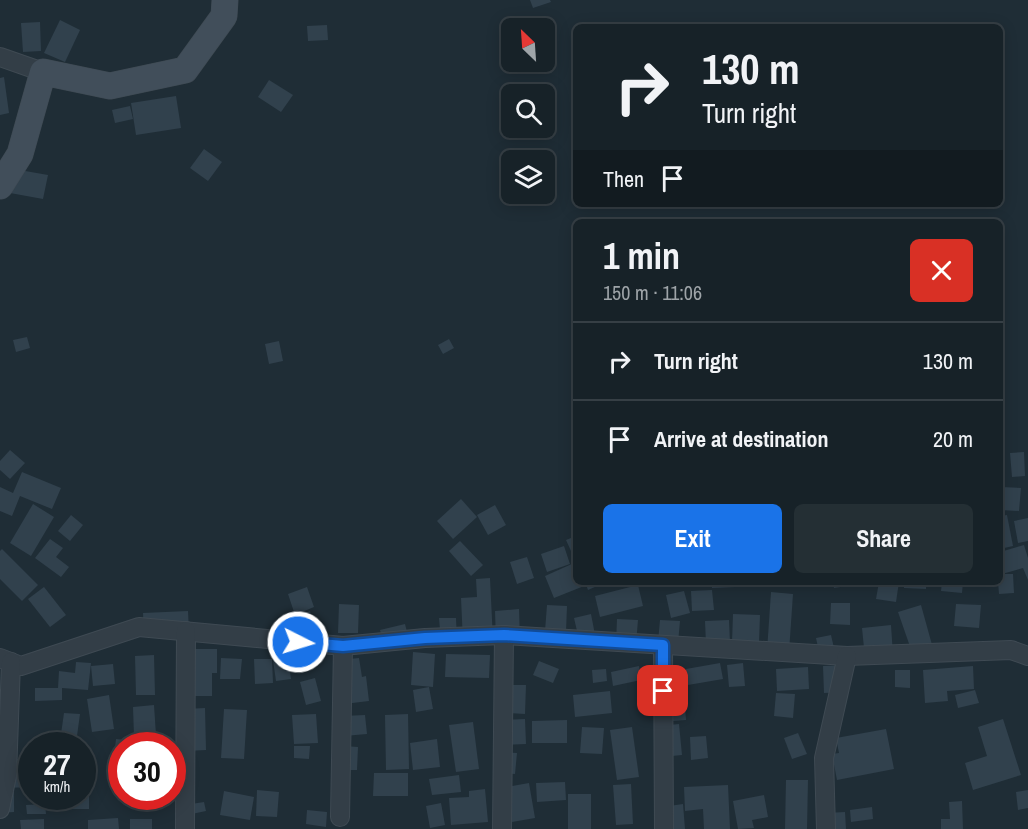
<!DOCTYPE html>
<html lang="en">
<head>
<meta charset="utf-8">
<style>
	:root { --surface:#172228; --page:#242f34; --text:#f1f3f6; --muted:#9ea4a8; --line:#363f45; --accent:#1a73e8 }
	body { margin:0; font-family:"Archivo Narrow",sans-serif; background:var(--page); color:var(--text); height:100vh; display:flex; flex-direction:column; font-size:22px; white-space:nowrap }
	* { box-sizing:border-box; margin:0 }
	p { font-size:20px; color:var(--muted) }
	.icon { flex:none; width:33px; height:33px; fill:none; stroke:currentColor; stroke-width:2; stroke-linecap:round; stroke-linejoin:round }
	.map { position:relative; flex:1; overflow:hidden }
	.side { position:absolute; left:573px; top:219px; width:430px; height:366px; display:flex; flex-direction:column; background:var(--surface); border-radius:9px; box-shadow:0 3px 15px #0003,0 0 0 2px var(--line) }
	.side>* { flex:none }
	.top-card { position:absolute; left:573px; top:24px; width:430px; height:183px; border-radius:9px; box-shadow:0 3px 15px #0003,0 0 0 2px var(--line); background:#172228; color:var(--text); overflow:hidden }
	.needle { width:39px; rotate:335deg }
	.tools { position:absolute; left:501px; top:18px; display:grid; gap:12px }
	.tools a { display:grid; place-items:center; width:54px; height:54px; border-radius:9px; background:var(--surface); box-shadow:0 3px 15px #0003,0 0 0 2px var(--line); font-size:30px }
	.speed { position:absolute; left:18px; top:732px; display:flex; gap:12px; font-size:30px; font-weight:700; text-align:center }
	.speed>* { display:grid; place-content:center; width:78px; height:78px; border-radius:50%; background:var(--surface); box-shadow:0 3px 15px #0003,0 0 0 2px var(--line); line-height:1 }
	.speed small { font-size:15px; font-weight:400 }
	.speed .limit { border:9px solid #d22; background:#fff; color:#111 }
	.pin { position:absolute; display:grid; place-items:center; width:51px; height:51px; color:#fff; margin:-26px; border-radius:12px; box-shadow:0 3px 9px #0006 }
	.me { position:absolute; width:66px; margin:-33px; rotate:95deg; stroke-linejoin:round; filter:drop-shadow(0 0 4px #0008) }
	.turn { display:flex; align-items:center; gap:21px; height:126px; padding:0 30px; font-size:27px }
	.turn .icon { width:78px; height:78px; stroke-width:2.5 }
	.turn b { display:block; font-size:42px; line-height:51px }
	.then { display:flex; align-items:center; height:57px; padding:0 30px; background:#0003; gap:12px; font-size:22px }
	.round { display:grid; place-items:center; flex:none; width:63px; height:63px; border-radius:9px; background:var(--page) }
	.head { display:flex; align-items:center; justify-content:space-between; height:102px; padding:0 30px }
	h1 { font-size:36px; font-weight:800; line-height:45px }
	.primary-button { display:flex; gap:12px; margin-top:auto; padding:12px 30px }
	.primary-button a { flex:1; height:69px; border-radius:9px; background:var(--accent); color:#fff; font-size:24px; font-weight:800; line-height:69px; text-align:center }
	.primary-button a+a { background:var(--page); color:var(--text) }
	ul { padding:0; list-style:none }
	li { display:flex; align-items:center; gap:18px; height:78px; padding:0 30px; border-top:2px solid var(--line) }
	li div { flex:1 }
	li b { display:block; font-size:22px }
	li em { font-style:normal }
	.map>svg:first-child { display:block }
</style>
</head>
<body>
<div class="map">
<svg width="1028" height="829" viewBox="0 0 1028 829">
	<rect width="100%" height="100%" fill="#1f2d36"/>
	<g fill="#31414d">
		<path d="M530,0H550L551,2L533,8Z"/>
		<path d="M60,20L80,30L65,62L44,53Z"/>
		<path d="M40,22L41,51L23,52L21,23Z"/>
		<path d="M327,25L328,40L308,41L307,26Z"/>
		<path d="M4,77L9,113L0,115V78Z"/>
		<path d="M269,80L293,95L281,112L258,97Z"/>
		<path d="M176,96L181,128L136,135L131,103Z"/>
		<path d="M130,106L133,119L115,123L112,110Z"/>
		<path d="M204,149L222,162L208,181L190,168Z"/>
		<path d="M14,169L48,175L43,199L10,193Z"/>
		<path d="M27,337L30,348L16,352L13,340Z"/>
		<path d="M449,339L454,348L443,354L438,345Z"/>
		<path d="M279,341L283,361L269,364L265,344Z"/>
		<path d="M10,450L25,463L10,479L0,470V461Z"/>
		<path d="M1024,452L1025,476L1012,477L1010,453Z"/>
		<path d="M22,472L61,488L52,509L20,496L12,516L0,511V487L13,493Z"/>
		<path d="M1001,487L1021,488L1019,511L1000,510Z"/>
		<path d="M461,499L477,517L453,539L437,521Z"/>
		<path d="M33,504L54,517L31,556L10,543Z"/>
		<path d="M495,505L506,525L488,535L477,515Z"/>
		<path d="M71,515L83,525L70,541L58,531Z"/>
		<path d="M1007,515L1013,546L1000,549V516Z"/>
		<path d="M1028,518V541L1018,543L1014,521Z"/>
		<path d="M576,536V562L566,540Z"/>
		<path d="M50,539L63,548L56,557L69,567L61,577L35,558Z"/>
		<path d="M460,541L483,565L471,576L449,551Z"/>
		<path d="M1024,545L1028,558V580L1023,568L1002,574L1000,552Z"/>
		<path d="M564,546L570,564L547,572L541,554Z"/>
		<path d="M2,549L38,585L22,601L0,579V551Z"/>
		<path d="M527,557L534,578L517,584L510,562Z"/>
		<path d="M574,563L576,582H582L584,586L554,598L545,576Z"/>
		<path d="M1000,574H1013L1014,593L999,594L998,582H1000Z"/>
		<path d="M490,578L493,640L463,642L461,598L477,597L476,579Z"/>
		<path d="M585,582H606L588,590Z"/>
		<path d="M712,582H735V587L712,588Z"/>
		<rect x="817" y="582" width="12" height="5"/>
		<path d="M833,582H853V585L834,588Z"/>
		<path d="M879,582H899L896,602L876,599Z"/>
		<path d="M904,582H926V589L904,588Z"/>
		<path d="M942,582H963L962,593L941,591Z"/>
		<path d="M638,585L643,606L600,617L595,596Z"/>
		<path d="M44,587L66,615L50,627L28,599Z"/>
		<path d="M307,587L314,607L295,615L288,594Z"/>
		<path d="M712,590L714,610L692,611L691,591Z"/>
		<path d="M684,591L690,613L671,618L666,595Z"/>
		<path d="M771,592L793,594L789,652L767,651Z"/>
		<path d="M831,603H850V625L830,624Z"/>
		<path d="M339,604L359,605L358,633H338Z"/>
		<path d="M956,604L981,605L979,628L954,626Z"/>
		<path d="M547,605L567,606L566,632L545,631Z"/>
		<path d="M921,605L934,652L914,658L898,612Z"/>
		<path d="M519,609L520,641L496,643L495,611Z"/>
		<path d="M188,611L189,632L144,634L143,613Z"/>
		<path d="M310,611L316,629L302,634L295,617Z"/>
		<path d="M591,614L596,640L580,644L574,618Z"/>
		<path d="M733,614L760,615L759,643L732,642Z"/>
		<path d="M439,618H456L457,641L441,642Z"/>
		<path d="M617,619L638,620L636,644L616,643Z"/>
		<path d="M660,620L680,621L678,643L658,642Z"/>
		<path d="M729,620L730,643L706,644L705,621Z"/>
		<path d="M405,624L408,636L383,641L380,630Z"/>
		<path d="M891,625L893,655L864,648L862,628Z"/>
		<path d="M831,635L834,648L819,652L816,638Z"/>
		<path d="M185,649H217V673H212V696H185Z"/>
		<path d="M413,652L435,654L433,687L411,685Z"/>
		<path d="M446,654L490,655L489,678L445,677Z"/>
		<path d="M154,655L155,695H136L135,656Z"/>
		<path d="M221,658L242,659L240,679H220Z"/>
		<path d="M288,658L291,679L276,681L273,660Z"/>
		<path d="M359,658L362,677L366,676L369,701L344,704L339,660Z"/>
		<path d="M254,659H272L273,683L255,684Z"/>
		<path d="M539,661L559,669L553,683L533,675Z"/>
		<path d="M76,662L91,663L88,690L62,688V700L35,701V688H58L59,671L75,673Z"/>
		<path d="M720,663L723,679L688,685L686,669Z"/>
		<path d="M743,663L745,686L729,687L727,665Z"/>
		<path d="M113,664L115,684L93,686L91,666Z"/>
		<path d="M845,665L847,692L824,693L823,666Z"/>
		<path d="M639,666L641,680L613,686L611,672Z"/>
		<path d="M973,666L974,689L947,691L948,701L925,703L923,670Z"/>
		<path d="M808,667L809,689L777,691L776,669Z"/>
		<path d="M606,669L607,681L593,683L592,670Z"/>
		<path d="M895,670H910V688L895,687Z"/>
		<path d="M315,678L321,701L306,705L300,682Z"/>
		<path d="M507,685H526L525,714L506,713Z"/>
		<path d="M429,687L433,709L416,712L413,690Z"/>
		<path d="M975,690L979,703L958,708L955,695Z"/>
		<path d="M610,691L612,713L575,717L573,695Z"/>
		<path d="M684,692L686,720L661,722L659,694Z"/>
		<path d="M776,693L795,694L793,718L774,716Z"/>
		<path d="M109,695L114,729L92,732L87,699Z"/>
		<path d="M154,705L156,735L134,736L133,707Z"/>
		<path d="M205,708L206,750L187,751L185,709Z"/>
		<path d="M224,709L247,710L244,759L221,758Z"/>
		<path d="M64,713L80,714L77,736L61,734Z"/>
		<path d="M316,714L318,743L294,744L292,715Z"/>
		<path d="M408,714L409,769L386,770L385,715Z"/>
		<path d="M365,715L367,734L344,736L343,716Z"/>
		<path d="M525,719L526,744L505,745L504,720Z"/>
		<path d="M1003,719L1021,775L973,790L965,763L987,756L978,727Z"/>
		<path d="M567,720V743H532V721Z"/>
		<path d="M473,722L479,769L456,772L449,725Z"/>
		<path d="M679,724L682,755L662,757L659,726Z"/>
		<path d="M582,727L604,728L602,754L580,753Z"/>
		<path d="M632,727L639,777L617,780L610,730Z"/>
		<path d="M886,729L894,769L837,780L832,754L839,753L836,738Z"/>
		<path d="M798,733L807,754L792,759L784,738Z"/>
		<path d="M706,736L708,758L691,760L690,737Z"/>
		<path d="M116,739L153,743V746H122V758L114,757Z"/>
		<path d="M437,739L440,767L413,770L410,743Z"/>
		<path d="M294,746H310L309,759L294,758Z"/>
		<path d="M344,746L358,747L357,770H344Z"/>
		<path d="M500,752L517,753L515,774L498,773Z"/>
		<path d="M32,758V787L4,788L2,760Z"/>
		<path d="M374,773H408V796H373Z"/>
		<path d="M459,775L461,792L432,795L429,779Z"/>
		<path d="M786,780H808L807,829H785Z"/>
		<path d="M565,782L566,800L537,802L536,783Z"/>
		<path d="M529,783L535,818L512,822L507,787Z"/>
		<path d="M631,784L633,824L616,825L613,785Z"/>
		<path d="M728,785L730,829H704L703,809L685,811L684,787Z"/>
		<path d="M82,787H89V809H71V796H82Z"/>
		<path d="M485,789L488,822L451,825L449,798L469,797V791Z"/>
		<path d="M257,790L279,792L277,817L256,816Z"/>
		<path d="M1028,790V808L1018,810L1016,792Z"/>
		<path d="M224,791L254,797L250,820L220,815Z"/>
		<path d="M0,792H14V812L0,813Z"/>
		<rect x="568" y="794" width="23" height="35"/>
		<path d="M764,795L768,817L752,820L754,828L738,829L733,801Z"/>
		<path d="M133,796H155L154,808L133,807Z"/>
		<path d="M962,801L963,829H941V819H950L949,802Z"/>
		<path d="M204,802L206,811L187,815L185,805Z"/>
		<path d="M441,803L445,825L430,828L426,806Z"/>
		<path d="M45,804L46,814H27L26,805Z"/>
		<path d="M683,804L685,829H664L662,807Z"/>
		<path d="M872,807L873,819L851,822L850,810Z"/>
		<path d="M307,810L327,812L326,827L306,824Z"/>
		<path d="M845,812L846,829H826V813Z"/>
		<path d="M118,818L119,829H88V820Z"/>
		<path d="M44,819V829H21L20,820Z"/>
		<rect x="130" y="819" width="22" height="10"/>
	</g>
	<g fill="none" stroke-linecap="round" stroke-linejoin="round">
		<defs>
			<g id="street">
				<path d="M0,57L43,72"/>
				<path d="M663,645L664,829"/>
				<path d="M0,658L21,666L139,627L343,646L425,638L504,635L847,656L1011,650L1028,656"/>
				<path d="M0,809L7,776L11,662"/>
				<path d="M340,817L343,646"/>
				<path d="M185,829L186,631"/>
				<path d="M502,829L504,635"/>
				<path d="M826,829L824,758L847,656"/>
			</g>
			<path id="secondary" d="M0,186L20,154L43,72L110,86L185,70L224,16L225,0"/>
		</defs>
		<use href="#street" stroke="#3f4a53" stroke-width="20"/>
		<use href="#secondary" stroke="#3f4a53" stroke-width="27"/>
		<use href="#street" stroke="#333e47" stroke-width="18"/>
		<use href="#secondary" stroke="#414e5a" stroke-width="26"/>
	</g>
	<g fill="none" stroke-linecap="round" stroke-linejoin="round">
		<defs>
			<path id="route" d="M298,642L343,646L425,638L504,635L663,645V691"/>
		</defs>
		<use href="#route" stroke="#114b97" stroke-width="15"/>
		<use href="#route" stroke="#1a73e8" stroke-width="10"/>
	</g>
</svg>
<div class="tools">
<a><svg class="needle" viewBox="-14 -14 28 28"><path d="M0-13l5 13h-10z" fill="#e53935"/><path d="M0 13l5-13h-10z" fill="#9ea4a8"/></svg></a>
<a><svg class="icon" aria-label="search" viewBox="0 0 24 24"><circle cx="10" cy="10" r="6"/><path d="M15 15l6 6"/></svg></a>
<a><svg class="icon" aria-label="layers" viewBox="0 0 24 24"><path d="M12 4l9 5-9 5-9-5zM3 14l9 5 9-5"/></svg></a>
</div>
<div class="speed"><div>27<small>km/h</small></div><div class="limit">30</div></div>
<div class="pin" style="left:663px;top:691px;background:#d93025"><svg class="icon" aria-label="arrive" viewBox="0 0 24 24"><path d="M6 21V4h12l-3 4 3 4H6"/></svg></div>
<svg class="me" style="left:298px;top:642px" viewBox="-20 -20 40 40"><circle r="17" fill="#1a73e8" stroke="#fff" stroke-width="3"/><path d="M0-11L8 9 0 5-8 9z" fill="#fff"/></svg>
<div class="top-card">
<div class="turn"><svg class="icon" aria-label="right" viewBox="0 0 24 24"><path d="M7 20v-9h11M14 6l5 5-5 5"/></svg><div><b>130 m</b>Turn right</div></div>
<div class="then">Then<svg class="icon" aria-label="arrive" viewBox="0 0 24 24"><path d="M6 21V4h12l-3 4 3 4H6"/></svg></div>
</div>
<section class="side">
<div class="head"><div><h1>1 min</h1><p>150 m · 11:06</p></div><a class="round" style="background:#d93025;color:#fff"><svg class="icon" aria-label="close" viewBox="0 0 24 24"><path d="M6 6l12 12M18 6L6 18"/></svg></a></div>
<ul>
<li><svg class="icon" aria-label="right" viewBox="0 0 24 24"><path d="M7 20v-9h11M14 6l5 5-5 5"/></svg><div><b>Turn right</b></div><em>130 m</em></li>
<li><svg class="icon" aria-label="arrive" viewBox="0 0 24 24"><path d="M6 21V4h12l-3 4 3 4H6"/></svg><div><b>Arrive at destination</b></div><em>20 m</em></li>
</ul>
<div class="primary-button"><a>Exit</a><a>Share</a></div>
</section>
</div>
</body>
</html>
